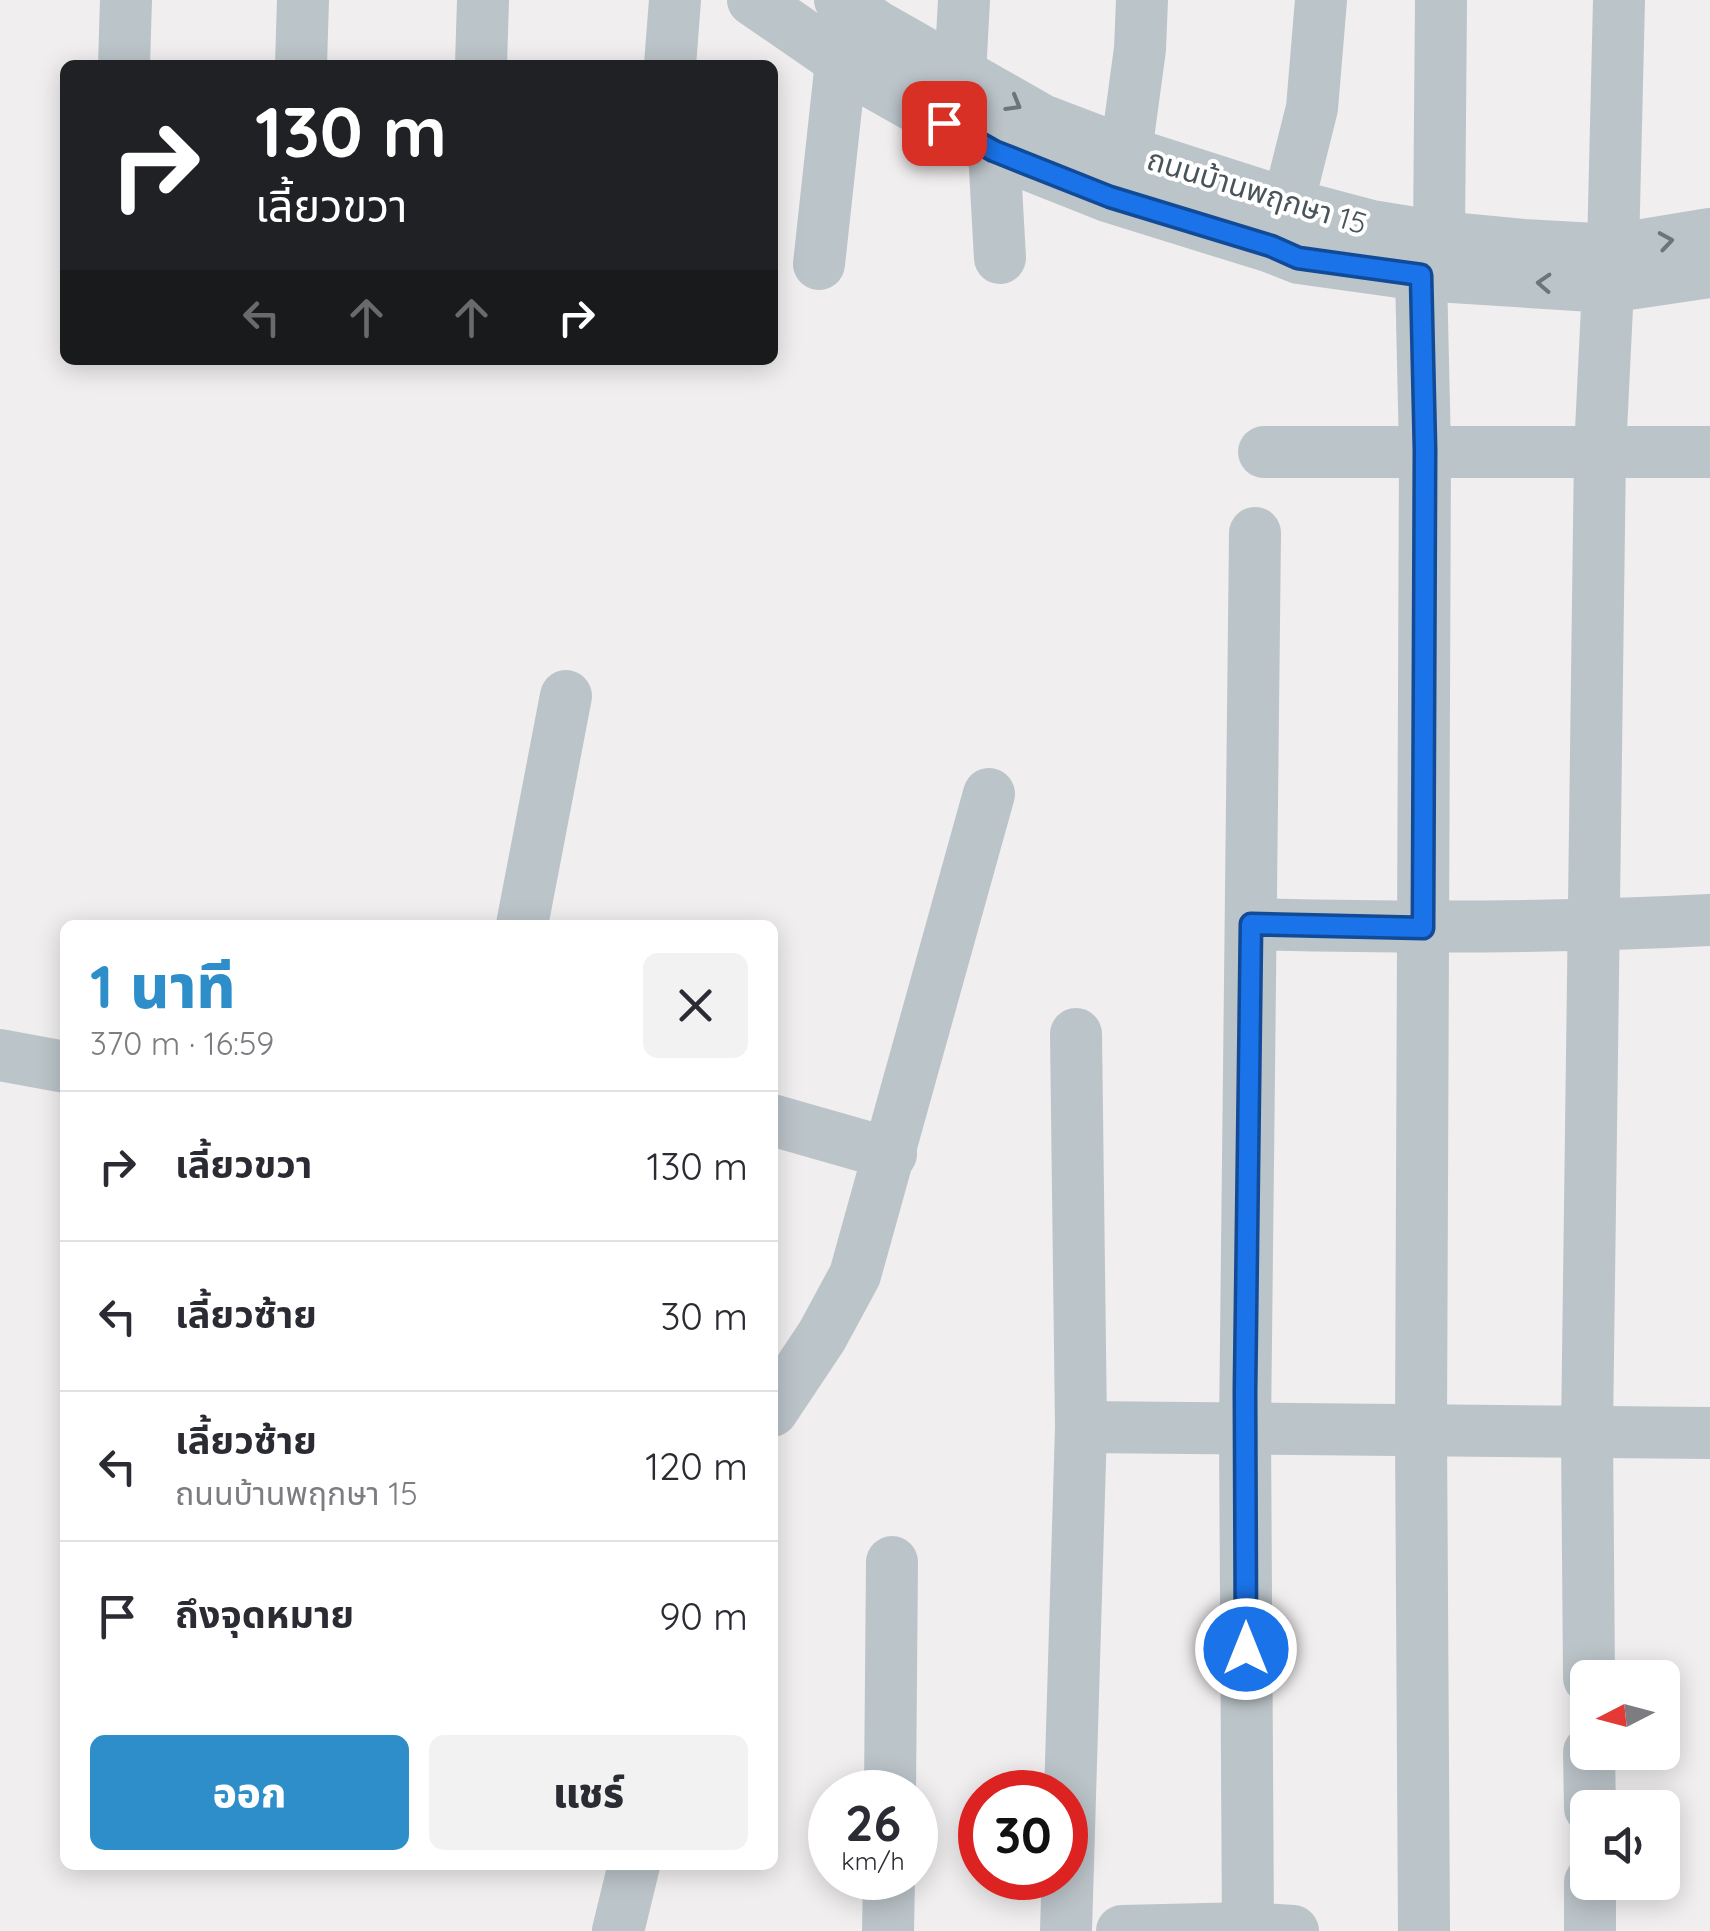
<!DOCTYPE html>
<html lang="th">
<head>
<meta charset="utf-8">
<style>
	:root { --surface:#fff; --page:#f2f2f3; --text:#2b2b33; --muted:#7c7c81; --line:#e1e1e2; --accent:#2e8eca }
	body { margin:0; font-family:Quicksand,"Noto Sans Thai",sans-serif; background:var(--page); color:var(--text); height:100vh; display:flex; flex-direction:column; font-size:38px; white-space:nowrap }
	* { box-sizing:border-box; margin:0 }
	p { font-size:32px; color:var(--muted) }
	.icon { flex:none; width:55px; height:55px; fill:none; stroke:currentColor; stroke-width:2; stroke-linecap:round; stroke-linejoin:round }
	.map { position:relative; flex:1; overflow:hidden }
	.drawer { position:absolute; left:60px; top:920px; width:718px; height:950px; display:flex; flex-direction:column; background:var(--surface); border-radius:15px; box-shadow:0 5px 25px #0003 }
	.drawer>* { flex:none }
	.guide { position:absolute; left:60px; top:60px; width:718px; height:305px; border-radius:15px; box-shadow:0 5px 25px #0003; background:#202124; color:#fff; overflow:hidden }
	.needle { width:65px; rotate:264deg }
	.fabs { position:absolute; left:1570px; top:1660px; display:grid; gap:20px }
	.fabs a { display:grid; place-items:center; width:110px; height:110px; border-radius:15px; background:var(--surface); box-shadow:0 5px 25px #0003; font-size:50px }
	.speed { position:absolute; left:808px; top:1770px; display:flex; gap:20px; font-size:50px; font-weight:700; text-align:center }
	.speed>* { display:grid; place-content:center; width:130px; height:130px; border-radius:50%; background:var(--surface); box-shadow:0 5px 25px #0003; line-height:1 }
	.speed small { font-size:25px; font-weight:400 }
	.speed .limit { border:15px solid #d22; background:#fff; color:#111 }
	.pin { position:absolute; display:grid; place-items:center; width:85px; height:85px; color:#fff; margin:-42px; border-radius:20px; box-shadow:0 5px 15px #0006 }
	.me { position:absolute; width:110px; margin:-55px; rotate:0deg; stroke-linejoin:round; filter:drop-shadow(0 0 8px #0008) }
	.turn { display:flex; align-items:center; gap:35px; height:210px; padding:0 30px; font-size:45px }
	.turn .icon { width:130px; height:130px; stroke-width:2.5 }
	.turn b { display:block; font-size:70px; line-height:85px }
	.lanes { display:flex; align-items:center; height:95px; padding:0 30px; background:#0003; justify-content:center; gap:50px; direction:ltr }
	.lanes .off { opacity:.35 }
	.round { display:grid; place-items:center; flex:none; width:105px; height:105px; border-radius:15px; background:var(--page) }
	.headline { display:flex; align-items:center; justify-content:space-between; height:170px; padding:0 30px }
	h1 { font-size:60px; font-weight:800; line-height:75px; color:var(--accent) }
	.primary-button { display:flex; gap:20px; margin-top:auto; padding:20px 30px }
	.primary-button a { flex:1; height:115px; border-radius:15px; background:var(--accent); color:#fff; font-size:40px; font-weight:800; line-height:115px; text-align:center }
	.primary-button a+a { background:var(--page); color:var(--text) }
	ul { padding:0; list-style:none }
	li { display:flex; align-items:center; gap:30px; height:150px; padding:0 30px; border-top:2px solid var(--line) }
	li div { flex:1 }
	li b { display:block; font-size:38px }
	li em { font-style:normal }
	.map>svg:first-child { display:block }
</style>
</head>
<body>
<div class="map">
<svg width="1710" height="1931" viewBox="0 0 1710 1931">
	<rect width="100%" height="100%" fill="#f0eeee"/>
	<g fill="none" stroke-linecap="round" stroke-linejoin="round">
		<g stroke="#bbc4c9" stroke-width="52">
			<path d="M753,0L872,82L994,151L1110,197L1271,247L1299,258L1421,275L1608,287L1710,272"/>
			<path d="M840,0L875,25L1042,120L1126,152L1288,204L1371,226L1439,237L1523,245L1613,250L1710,234"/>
			<path d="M124,65L126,0"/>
			<path d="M301,65L303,0"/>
			<path d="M481,65L483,0"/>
			<path d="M670,65L675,0"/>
			<path d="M960,74L964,0"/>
			<path d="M994,151L1000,258"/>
			<path d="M1126,152L1140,49L1142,0"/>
			<path d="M1288,204L1312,108L1321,0"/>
			<path d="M1439,237L1441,0"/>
			<path d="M1613,250L1619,0"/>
			<path d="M819,264L841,62"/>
			<path d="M1421,275L1425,450L1421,1431L1424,1931"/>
			<path d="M1264,452H1710"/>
			<path d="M1251,924C1404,928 1557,928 1710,920"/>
			<path d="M522,925L566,696"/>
			<path d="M0,1055L65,1067"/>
			<path d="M772,1120L891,1154"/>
			<path d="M772,1411L822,1336L855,1275L989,794"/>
			<path d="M1081,1427L1710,1433"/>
			<path d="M1589,1678L1587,1432L1600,451L1608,287"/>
			<path d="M1589,1752L1590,1808"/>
			<path d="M890,1792L892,1562"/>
			<path d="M1590,1882V1931"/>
			<path d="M618,1931L634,1865"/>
			<path d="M888,1931L889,1878"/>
			<path d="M1066,1931L1081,1427L1076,1034"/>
			<path d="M1122,1931L1248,1928L1293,1931"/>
			<path d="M1248,1931L1245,1430L1255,533"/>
		</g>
	</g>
	<defs><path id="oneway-chevron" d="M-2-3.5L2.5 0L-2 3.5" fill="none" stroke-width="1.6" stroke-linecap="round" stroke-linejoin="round" transform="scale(2.5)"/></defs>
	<g stroke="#6a767b">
		<use href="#oneway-chevron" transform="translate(1014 104) rotate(30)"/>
		<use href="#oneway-chevron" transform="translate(1666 241) rotate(-9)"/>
		<use href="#oneway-chevron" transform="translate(1544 283) rotate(-177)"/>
	</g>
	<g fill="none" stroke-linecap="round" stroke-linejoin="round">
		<defs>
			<path id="route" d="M944,123L994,151L1110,197L1271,246L1298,258L1421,275L1425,450L1423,928L1251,924L1245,1391L1246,1649"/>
		</defs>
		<use href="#route" stroke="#114b97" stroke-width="25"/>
		<use href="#route" stroke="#1a73e8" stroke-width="18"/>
	</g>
	<g text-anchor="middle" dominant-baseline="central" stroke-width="8" stroke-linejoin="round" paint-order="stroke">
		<g font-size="30" fill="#485459" stroke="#fff">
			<text transform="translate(1257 191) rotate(17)">ถนนบ้านพฤกษา 15</text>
		</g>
	</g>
</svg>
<div class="fabs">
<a><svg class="needle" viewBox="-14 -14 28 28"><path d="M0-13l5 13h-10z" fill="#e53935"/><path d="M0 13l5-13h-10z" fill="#7c7c81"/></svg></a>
<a><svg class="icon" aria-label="sound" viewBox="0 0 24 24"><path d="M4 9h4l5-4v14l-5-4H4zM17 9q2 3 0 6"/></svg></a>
</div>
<div class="speed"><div>26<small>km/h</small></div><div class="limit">30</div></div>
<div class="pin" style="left:944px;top:123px;background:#d93025"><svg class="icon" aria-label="arrive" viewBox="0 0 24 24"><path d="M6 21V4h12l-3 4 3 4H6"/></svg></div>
<svg class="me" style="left:1246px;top:1649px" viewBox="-20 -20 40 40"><circle r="17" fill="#1a73e8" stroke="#fff" stroke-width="3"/><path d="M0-11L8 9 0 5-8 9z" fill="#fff"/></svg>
<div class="guide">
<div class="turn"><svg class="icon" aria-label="right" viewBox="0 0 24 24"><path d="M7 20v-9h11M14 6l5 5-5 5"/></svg><div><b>130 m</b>เลี้ยวขวา</div></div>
<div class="lanes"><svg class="icon off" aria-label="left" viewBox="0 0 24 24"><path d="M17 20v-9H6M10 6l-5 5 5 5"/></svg><svg class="icon off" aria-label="ahead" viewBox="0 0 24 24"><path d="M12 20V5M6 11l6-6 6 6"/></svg><svg class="icon off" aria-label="ahead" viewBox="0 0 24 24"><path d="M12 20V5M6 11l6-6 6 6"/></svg><svg class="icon" aria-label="right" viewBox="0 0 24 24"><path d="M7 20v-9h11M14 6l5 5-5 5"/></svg></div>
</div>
<section class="drawer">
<div class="headline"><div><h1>1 นาที</h1><p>370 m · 16:59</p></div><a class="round"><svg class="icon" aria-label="close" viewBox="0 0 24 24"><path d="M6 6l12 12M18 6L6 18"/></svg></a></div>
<ul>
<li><svg class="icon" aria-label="right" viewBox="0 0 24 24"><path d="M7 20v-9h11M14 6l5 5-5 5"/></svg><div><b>เลี้ยวขวา</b></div><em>130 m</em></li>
<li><svg class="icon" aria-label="left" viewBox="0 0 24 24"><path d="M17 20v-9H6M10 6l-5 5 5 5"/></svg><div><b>เลี้ยวซ้าย</b></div><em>30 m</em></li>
<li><svg class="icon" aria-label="left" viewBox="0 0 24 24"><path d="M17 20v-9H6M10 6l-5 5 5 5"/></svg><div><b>เลี้ยวซ้าย</b><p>ถนนบ้านพฤกษา 15</p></div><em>120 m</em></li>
<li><svg class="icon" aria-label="arrive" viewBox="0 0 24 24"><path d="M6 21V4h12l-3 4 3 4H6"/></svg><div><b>ถึงจุดหมาย</b></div><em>90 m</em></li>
</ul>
<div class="primary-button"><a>ออก</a><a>แชร์</a></div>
</section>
</div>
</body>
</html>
